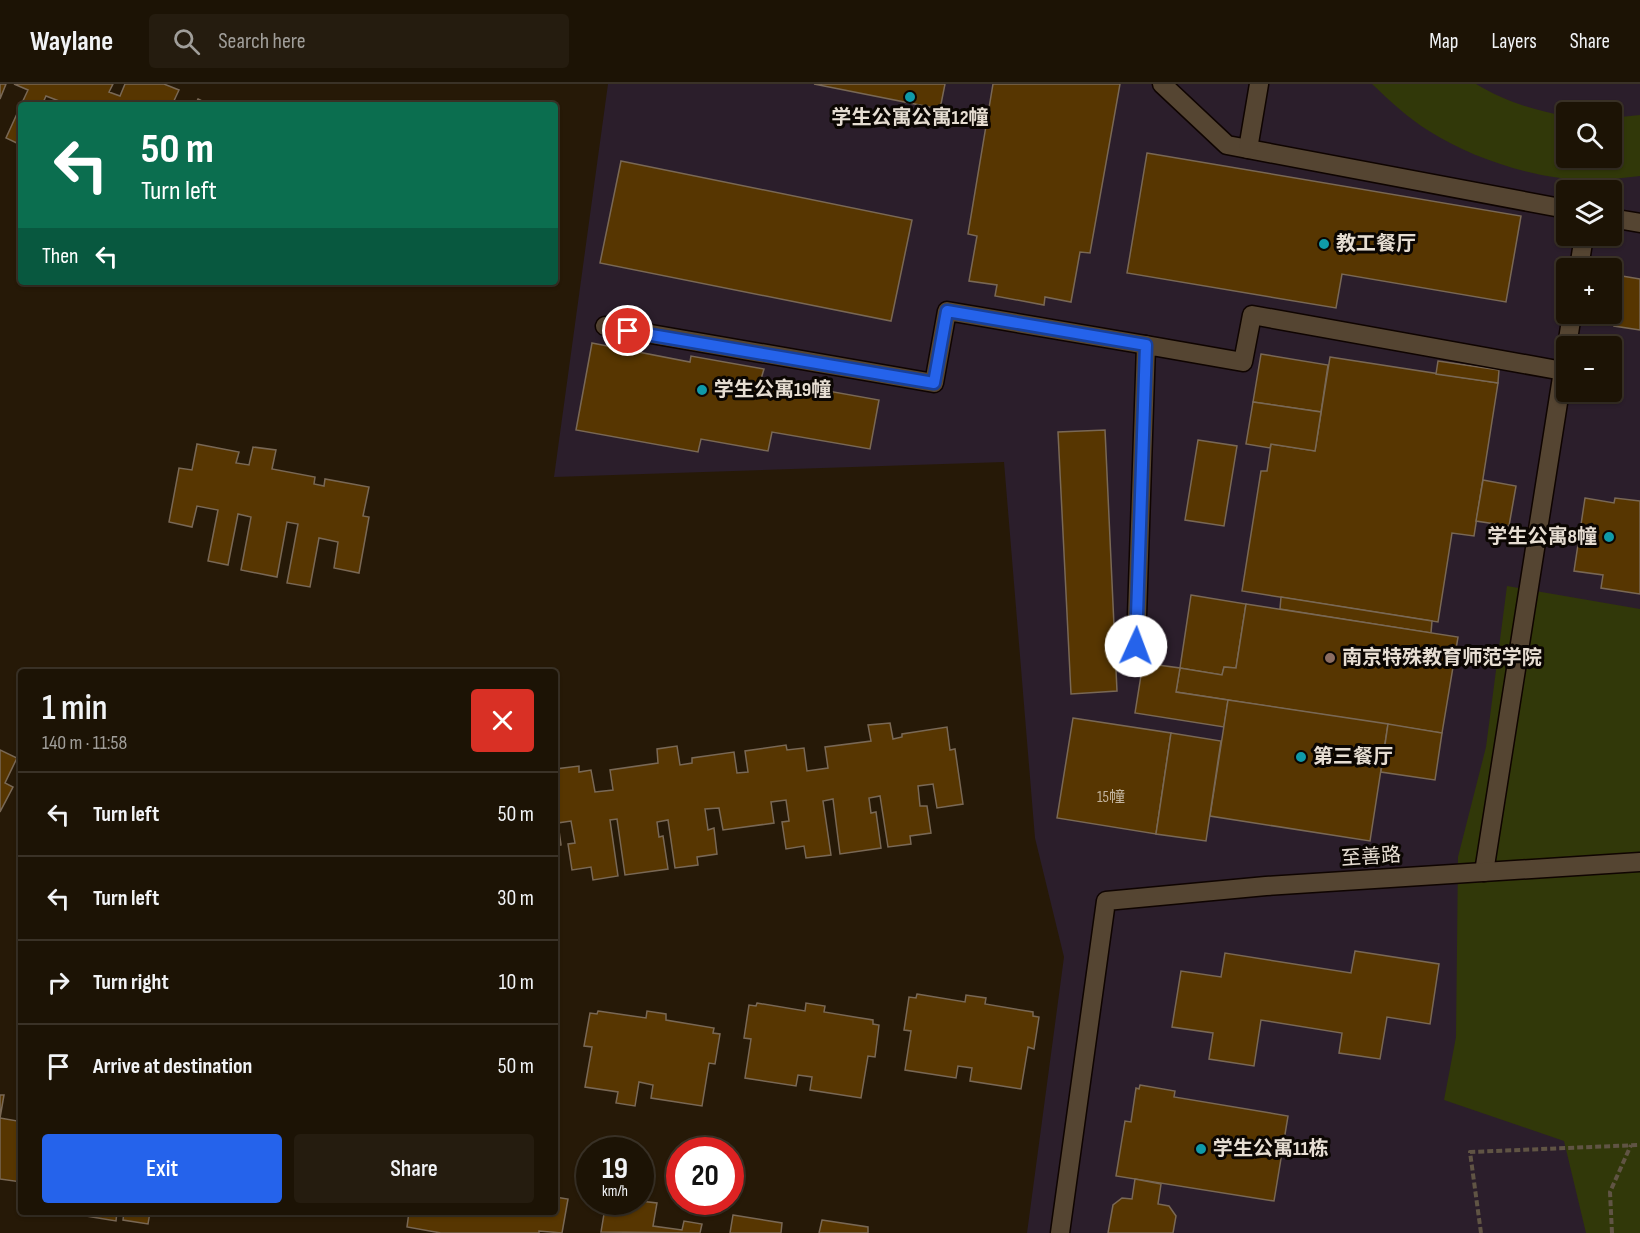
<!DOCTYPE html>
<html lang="en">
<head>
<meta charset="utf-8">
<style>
	:root { --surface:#1c1305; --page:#251c0f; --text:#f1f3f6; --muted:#a09e9a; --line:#3a3227; --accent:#2563eb }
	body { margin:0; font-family:"Sofia Sans Condensed","Noto Sans SC",sans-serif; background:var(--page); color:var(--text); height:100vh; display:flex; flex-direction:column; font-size:22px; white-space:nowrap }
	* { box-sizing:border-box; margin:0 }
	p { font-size:20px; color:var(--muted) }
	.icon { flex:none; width:33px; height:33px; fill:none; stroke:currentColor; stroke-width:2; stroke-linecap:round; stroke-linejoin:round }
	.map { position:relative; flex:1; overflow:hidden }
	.sheet { position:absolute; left:18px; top:585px; width:540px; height:546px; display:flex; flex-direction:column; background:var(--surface); border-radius:6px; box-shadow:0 2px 4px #0004,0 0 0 2px var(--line) }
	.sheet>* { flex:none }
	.banner { position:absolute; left:18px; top:18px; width:540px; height:183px; border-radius:6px; box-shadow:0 2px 4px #0004,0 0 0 2px var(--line); background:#0b6e4f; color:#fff; overflow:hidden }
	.tools { position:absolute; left:1556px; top:18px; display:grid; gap:12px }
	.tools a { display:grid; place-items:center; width:66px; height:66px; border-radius:6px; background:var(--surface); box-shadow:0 2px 4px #0004,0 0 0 2px var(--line); font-size:30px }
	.speed { position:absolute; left:576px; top:1053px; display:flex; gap:12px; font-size:30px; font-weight:700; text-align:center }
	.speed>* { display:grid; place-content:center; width:78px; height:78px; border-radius:50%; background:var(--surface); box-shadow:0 2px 4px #0004,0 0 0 2px var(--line); line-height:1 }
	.speed small { font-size:15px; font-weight:400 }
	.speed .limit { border:9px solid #d22; background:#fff; color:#111 }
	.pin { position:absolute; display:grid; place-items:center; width:51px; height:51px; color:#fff; margin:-26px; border:3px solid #fff; border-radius:50%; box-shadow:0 2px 6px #0007 }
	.me { position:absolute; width:66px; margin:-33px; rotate:2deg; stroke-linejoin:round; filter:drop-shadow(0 0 4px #0008) }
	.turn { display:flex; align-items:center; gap:21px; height:126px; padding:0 24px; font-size:27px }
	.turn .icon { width:78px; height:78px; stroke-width:2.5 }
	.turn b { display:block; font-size:42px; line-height:51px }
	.then { display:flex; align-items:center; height:57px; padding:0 24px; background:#0003; gap:12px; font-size:22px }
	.round { display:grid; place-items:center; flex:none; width:63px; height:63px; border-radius:6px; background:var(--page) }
	.headline { display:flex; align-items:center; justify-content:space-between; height:102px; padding:0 24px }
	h1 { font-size:36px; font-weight:600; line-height:45px }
	.button { display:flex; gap:12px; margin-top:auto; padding:12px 24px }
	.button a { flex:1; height:69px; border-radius:6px; background:var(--accent); color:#fff; font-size:24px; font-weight:600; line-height:69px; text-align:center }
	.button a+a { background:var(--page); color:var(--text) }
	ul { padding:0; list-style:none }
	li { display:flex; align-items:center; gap:18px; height:84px; padding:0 24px; border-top:2px solid var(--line) }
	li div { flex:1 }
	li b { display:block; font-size:22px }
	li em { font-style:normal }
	header { display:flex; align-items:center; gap:36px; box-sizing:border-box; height:84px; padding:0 30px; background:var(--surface); border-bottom:2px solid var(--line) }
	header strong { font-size:28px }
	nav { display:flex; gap:33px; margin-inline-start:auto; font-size:21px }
	.search { width:420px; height:54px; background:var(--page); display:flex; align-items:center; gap:15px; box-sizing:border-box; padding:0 21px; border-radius:6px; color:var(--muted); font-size:22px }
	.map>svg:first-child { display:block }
</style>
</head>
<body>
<header>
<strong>Waylane</strong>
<div class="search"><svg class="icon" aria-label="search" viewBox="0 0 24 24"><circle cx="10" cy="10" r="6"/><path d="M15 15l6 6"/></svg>Search here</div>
<nav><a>Map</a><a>Layers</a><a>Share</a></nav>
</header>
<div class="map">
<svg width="1640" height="1149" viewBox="0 0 1640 1149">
	<rect width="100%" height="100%" fill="#261907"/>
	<path fill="#2b1e2b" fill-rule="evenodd" d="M608,0H1640V1149H1027L1064,873L1035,754L1004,378L554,393ZM1566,28H1611V74H1566ZM1566,106H1611V152H1566ZM1566,184H1611V230H1566ZM1566,262H1611V308H1566Z"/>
	<g fill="#313809">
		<path d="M1372,0H1476C1504,17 1533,26 1566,32V74H1611V34L1640,31V92C1628,93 1616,95 1603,96C1547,99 1476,77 1429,47C1408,34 1390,17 1372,0Z"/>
		<path d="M1507,502L1640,525V1149H1586L1564,1057L1444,1016L1456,953L1458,773L1486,663Z"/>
	</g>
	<g fill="#573601" stroke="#796855" stroke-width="1.5">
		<path d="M0,0H6L0,15Z"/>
		<path d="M14,0H113L109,8L120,12L125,0H164L179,6L172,21H57L59,17L46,12L42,21H21L28,6Z"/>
		<path d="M814,0H945L940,25Z"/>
		<path d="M993,0H1120L1090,169L1080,168L1071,218L1045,213L1044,221L995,212L997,201L969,197L977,152L968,150Z"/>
		<path d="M198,15L210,21H195Z"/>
		<path d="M21,21V61L6,54Z"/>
		<path d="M1147,69L1521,132L1506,218L1342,190L1336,224L1127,189Z"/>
		<path d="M621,77L912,136L891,237L600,179Z"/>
		<path d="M1622,192L1640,195V246L1614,242Z"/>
		<path d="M592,259L690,278L691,272L764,285L761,295L879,316L870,365L772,348L768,367L701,355L698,368L576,346Z"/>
		<path d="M1261,270L1328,281L1321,328L1253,318Z"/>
		<path d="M1330,273L1498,299L1474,452L1452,449L1438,538L1242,507L1261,387H1267L1271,360L1315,367Z"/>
		<path d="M1438,277L1499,286L1498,299L1436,290Z"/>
		<path d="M1253,318L1321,328L1315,367L1271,360L1270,364L1246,360Z"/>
		<path d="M1105,346L1117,607L1071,610L1058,348Z"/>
		<path d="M1198,356L1237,362L1224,442L1185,436Z"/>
		<path d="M197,360L239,368L236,379L249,381L253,363L276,366L272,385L315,393L314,400L324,402L325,395L369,403L363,432L369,433L359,489L334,484L338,458L319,454L310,503L287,499L298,440L287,438L277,493L241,486L251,433L238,430L228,481L208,477L218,426L197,422L192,443L169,438L179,384L192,386Z"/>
		<path d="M1483,396L1516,402L1509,442L1476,437Z"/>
		<path d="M1585,414L1614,419L1615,414L1640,417V510L1601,504L1603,491L1574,487Z"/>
		<path d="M1191,511L1246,520L1236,584L1224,583L1222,591L1180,584Z"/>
		<path d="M1281,513L1432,537L1431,549L1280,525Z"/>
		<path d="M1246,520L1458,553L1442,649L1176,608L1180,584L1222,591L1224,583L1236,584Z"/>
		<path d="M1143,579L1180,584L1176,608L1228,616L1224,643L1135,629Z"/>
		<path d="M1228,616L1388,640L1370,757L1210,732Z"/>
		<path d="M1073,634L1171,649L1156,750L1057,734Z"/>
		<path d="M890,639L893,655L902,653V650L947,643L950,666L955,665L963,720L937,724L933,700L918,702L920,722H927L931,749L910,752L911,760L888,763L880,712L869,714L871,729L876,728L881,764L840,770L833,715L823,717L831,771L806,774L804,762L786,765L782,738L789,737L786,716L771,718L774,739L723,746L719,724L705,725L708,746L714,744L717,770L697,773L698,781L675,784L668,736L657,738L659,753L663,752L668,785L625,791L617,735L610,736L618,792L593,796L591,783L572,786L568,760L575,759L571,737L558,739L561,761L555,762V685L579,682V688L591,686L595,708L613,706L610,686L658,679L657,665L677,662L680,681L692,679V674L734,668L737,689L748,688L745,667L786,661L787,666L804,664L807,687L828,684L825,663L871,657L868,641Z"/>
		<path d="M1388,640L1442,649L1435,696L1381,688Z"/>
		<path d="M1171,649L1221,657L1206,757L1156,750Z"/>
		<path d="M0,666L17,674L5,699L13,703L0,728Z"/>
		<path d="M1355,867L1439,880L1430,940L1387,933L1380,975L1339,969L1342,949L1261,936L1254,982L1209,975L1213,949L1172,943L1181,887L1221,893L1225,869L1351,889Z"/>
		<path d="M917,910L965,918L966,911L986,914L985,920L1033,928V932L1039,933L1034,965L1028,963L1021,1005L970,997L972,984L958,982L956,994L905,986L911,947L904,946L909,913L916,914Z"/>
		<path d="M757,919L805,927L806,919L825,922L824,928L873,936V940L879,941L875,973L868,972L861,1014L810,1006L812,993L798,991L796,1002L745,994L751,955L744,954L749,921L756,922Z"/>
		<path d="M598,927L646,934L647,927L666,930V936L714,944L713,949L720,950L715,980L709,979L702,1022L651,1014L653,1001L639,998L635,1022L616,1019L618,1008L585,1003L592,963L584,962L590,929L597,930Z"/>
		<path d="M1140,1001L1175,1007L1174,1013L1288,1032L1274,1117L1116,1092L1125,1037L1131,1038L1136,1004L1139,1005Z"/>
		<path d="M0,1011H4L0,1034L17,1037L21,1013V1098L0,1095Z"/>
		<path d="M1135,1095L1161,1100L1158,1120L1169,1122L1176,1132L1173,1149H1108L1113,1121L1122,1114L1132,1115Z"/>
		<path d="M555,1113L568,1115L562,1149L539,1147V1149H441L407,1143L409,1128H555Z"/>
		<path d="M640,1117L657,1119L653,1142L682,1146L684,1137L702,1140L700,1149L601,1148L606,1118Z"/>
		<path d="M74,1128H117L116,1137L74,1130Z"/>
		<path d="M124,1128H150L148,1140L123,1136Z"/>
		<path d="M733,1131L782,1139L781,1149H730Z"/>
		<path d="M822,1136L868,1143V1149H819Z"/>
	</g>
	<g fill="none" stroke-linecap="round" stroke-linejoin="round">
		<defs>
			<g id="minor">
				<path d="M1162,0L1227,61L1566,125"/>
				<path d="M1248,65L1259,0"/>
				<path d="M1611,134L1640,139"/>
				<path d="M1579,184L1584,152"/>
				<path d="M605,242L934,299L947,227L1146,261"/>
				<path d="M1567,262L1572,230"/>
				<path d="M1136,562L1146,261L1243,278L1252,231L1563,287"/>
				<path d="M1484,788L1566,268"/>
				<path d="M1060,1149L1106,817L1266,802L1640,778"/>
			</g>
		</defs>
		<use href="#minor" stroke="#0f0400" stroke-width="21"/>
		<g stroke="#605444" stroke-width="4" stroke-dasharray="6 3" stroke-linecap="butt">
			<path d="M1481,1149L1470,1068L1640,1061"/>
			<path d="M1612,1149L1610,1108L1631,1061"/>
		</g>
		<use href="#minor" stroke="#554532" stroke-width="18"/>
	</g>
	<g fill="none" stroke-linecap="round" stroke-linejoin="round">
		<defs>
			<path id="route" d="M628,247L934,299L947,227L1146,261L1136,562"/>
		</defs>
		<use href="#route" stroke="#184099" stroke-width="15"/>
		<use href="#route" stroke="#2563eb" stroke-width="10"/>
	</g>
	<g fill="#0f9aa8" stroke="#0b0602" stroke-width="2">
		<circle cx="910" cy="13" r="6"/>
		<circle cx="1324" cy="160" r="6"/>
		<circle cx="702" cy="306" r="6"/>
		<circle cx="1609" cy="453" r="6"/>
		<circle cx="1301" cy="673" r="6"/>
		<circle cx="1201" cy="1065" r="6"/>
	</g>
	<circle fill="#8d6e63" stroke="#0b0602" stroke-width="2" cx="1330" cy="574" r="6"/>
	<g text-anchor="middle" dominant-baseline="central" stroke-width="6" stroke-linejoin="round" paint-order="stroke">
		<g font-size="16" fill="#c2b39e">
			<text x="1111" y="713">15幢</text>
		</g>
		<g font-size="20" font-weight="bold" fill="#e6ddd2" stroke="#0b0602" text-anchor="start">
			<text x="910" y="34" text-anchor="middle">学生公寓公寓12幢</text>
			<text x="1336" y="160">教工餐厅</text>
			<text x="714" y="306">学生公寓19幢</text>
			<text x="1597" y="453" text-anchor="end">学生公寓8幢</text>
			<text x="1342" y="574">南京特殊教育师范学院</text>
			<text x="1313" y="673">第三餐厅</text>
			<text x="1213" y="1065">学生公寓11栋</text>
		</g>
		<g font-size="20" fill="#e6ddd2" stroke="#0b0602">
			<text transform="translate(1371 773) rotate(-4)">至善路</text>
		</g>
	</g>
</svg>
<div class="tools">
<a><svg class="icon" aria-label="search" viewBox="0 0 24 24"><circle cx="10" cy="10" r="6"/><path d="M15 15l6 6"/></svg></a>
<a><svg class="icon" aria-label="layers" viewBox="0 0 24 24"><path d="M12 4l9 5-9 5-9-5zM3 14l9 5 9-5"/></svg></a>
<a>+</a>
<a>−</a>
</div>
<div class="speed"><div>19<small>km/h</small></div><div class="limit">20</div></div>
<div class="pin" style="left:628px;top:247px;background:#d93025"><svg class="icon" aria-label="arrive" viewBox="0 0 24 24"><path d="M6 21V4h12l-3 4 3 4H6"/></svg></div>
<svg class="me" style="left:1136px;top:562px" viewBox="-20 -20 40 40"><circle r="19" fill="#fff"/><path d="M0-13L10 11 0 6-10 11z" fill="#2563eb"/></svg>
<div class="banner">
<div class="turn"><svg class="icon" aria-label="left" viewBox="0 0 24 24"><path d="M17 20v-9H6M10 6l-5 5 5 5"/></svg><div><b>50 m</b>Turn left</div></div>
<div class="then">Then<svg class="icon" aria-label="left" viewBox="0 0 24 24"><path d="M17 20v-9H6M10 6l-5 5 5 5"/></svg></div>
</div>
<section class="sheet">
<div class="headline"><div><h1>1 min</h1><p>140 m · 11:58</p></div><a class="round" style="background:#d93025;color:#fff"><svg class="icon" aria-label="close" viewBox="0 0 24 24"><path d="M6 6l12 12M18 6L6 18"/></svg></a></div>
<ul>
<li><svg class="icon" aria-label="left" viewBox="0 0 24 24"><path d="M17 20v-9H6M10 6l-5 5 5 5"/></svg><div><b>Turn left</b></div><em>50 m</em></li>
<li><svg class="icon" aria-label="left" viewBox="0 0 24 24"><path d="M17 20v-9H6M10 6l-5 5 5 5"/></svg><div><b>Turn left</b></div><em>30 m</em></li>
<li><svg class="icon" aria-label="right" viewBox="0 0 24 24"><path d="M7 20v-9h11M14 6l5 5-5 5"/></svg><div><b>Turn right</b></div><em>10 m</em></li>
<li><svg class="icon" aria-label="arrive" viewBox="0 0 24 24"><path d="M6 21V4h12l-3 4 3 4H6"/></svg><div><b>Arrive at destination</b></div><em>50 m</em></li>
</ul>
<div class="button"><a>Exit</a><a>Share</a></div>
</section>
</div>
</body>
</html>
